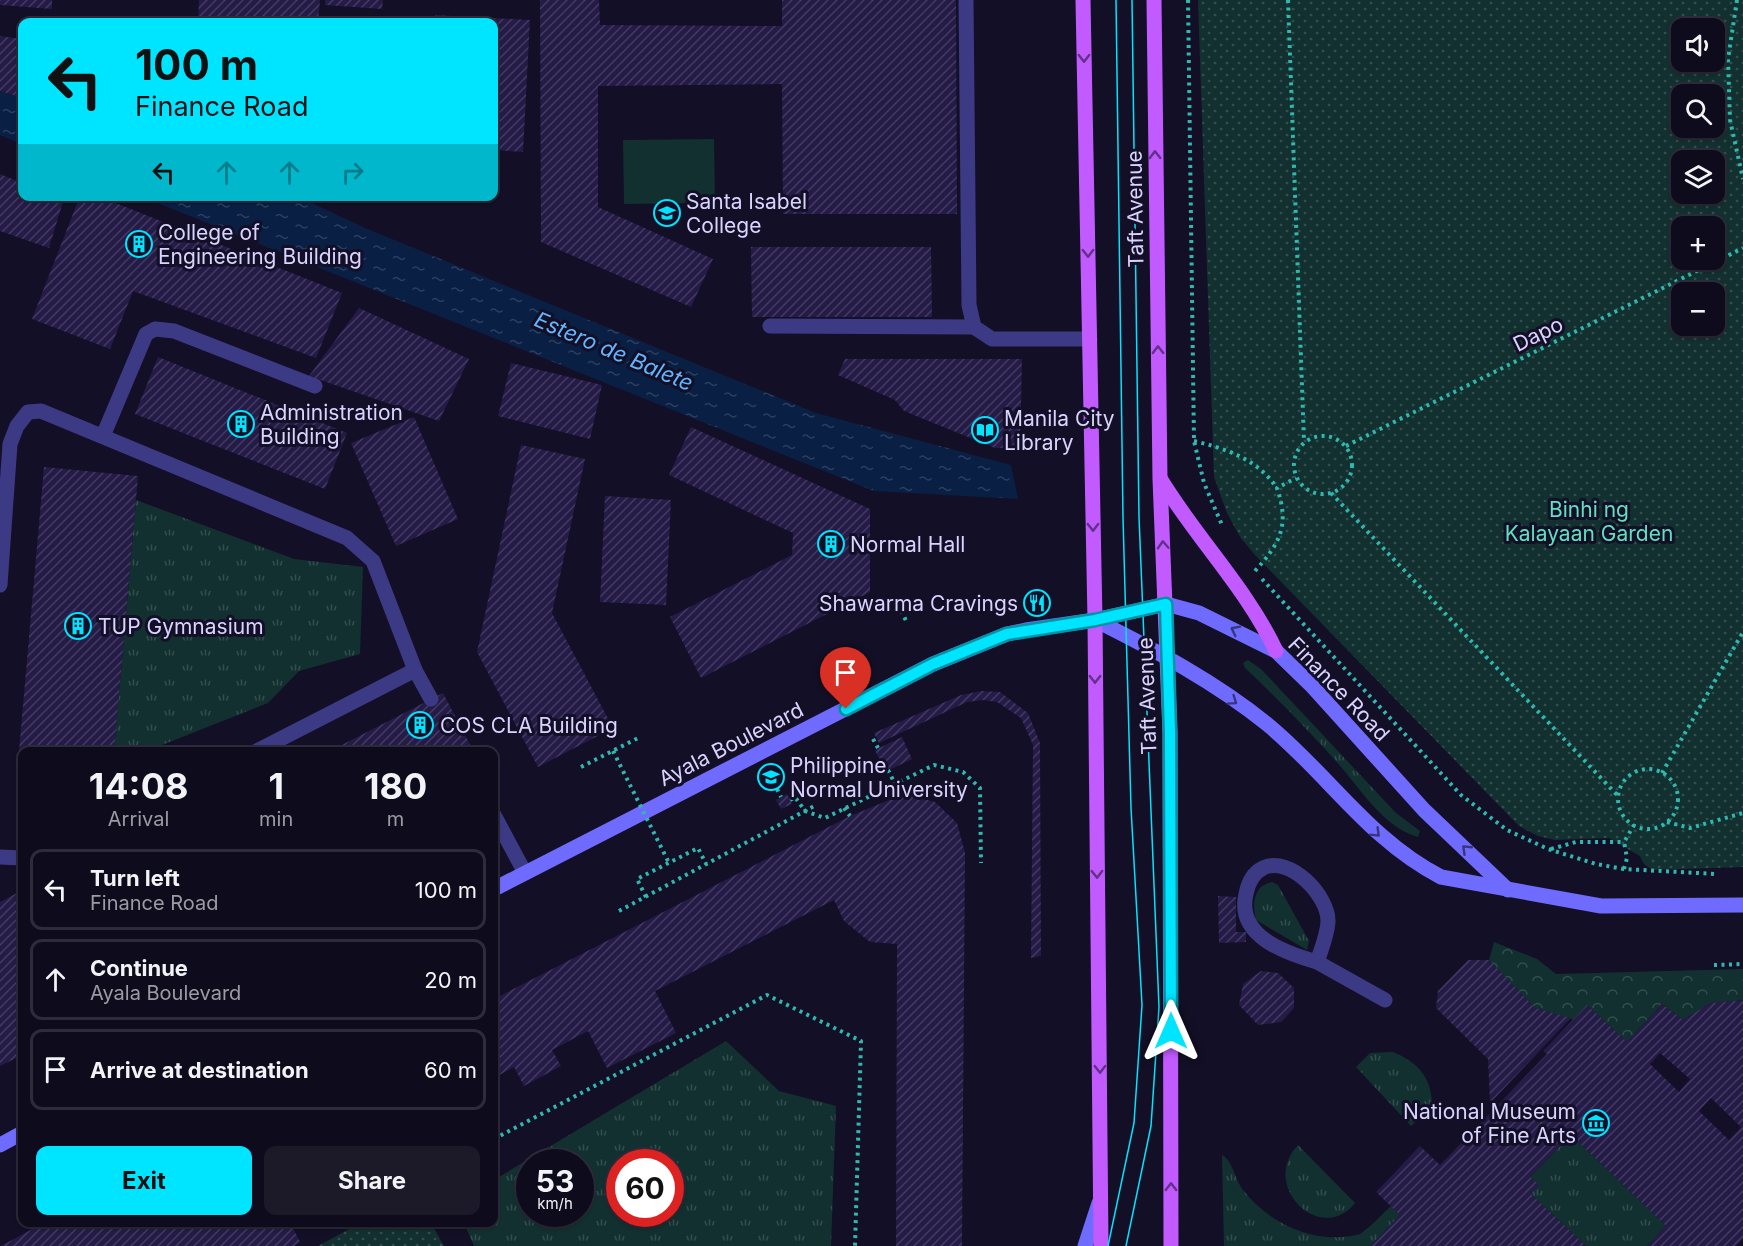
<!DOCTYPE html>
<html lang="en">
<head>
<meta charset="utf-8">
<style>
	:root { --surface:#0e0b1c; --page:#1c1929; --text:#f1f3f6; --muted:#9b9ba3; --line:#2e2b3b; --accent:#00e5ff }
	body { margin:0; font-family:Inter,sans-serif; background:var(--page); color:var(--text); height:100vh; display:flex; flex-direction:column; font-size:22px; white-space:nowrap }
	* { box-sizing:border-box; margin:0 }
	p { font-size:20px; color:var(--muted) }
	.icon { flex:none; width:33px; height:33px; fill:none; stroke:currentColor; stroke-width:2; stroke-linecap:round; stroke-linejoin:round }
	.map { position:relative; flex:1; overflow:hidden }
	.sheet { position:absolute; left:18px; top:747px; width:480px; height:480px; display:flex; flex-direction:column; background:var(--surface); border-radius:12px; box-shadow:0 2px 4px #0004,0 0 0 2px var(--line) }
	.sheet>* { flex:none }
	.banner { position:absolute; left:18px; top:18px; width:480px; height:183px; border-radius:12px; box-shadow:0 2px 4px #0004,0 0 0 2px var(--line); background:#00e5ff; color:#111; overflow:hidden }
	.tools { position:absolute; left:1671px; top:18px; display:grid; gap:12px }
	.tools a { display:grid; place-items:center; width:54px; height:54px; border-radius:12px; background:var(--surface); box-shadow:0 2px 4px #0004,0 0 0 2px var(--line); font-size:30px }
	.speed { position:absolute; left:516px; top:1149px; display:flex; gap:12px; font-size:30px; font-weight:700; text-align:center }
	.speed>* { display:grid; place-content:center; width:78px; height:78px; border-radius:50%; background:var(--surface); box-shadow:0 2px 4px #0004,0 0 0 2px var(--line); line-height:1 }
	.speed small { font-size:15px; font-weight:400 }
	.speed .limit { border:9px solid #d22; background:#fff; color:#111 }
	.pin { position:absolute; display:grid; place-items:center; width:51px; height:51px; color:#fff; margin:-62px -26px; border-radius:50% 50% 50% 0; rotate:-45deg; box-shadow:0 0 6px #0007 }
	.pin .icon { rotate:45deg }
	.me { position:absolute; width:66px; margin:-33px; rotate:0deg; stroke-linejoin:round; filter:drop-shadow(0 0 4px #0008) }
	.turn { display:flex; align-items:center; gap:21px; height:126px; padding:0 18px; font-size:27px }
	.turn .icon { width:78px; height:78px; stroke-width:2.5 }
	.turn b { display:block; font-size:42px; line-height:51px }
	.lanes { display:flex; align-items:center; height:57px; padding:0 18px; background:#0003; justify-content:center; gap:30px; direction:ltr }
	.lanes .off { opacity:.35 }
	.eta { display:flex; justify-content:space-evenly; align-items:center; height:102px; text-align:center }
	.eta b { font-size:36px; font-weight:700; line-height:42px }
	.primary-button { display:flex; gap:12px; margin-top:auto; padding:12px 18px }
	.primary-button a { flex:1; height:69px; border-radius:12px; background:var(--accent); color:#111; font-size:24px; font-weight:700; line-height:69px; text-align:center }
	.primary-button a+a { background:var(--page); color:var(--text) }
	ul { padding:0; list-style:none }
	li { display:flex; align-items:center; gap:18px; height:81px; margin:0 12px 9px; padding:0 6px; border:3px solid var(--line); border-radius:12px }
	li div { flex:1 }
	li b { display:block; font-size:22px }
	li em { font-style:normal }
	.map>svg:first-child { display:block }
</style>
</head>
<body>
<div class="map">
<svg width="1743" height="1246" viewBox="0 0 1743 1246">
	<defs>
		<pattern id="grass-tufts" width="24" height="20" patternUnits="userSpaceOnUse" patternTransform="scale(1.5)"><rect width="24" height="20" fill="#12302f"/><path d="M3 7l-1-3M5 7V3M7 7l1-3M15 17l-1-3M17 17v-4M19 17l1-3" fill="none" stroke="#344d4e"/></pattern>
		<pattern id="forest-crowns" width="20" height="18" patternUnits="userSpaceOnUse" patternTransform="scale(1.5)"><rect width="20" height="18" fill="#12302f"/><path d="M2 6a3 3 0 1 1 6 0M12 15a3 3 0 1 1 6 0" fill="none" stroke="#344d4e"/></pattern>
		<pattern id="park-dots" width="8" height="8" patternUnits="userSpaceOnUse" patternTransform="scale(1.5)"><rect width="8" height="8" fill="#12302f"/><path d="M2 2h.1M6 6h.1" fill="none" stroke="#344d4e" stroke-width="1.8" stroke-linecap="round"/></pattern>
		<pattern id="water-ripples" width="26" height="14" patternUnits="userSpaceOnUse" patternTransform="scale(1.5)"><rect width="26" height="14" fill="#0a1f44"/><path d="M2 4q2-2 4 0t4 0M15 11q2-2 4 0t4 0" fill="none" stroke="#2d3f60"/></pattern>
		<pattern id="building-hatch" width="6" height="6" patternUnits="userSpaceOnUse" patternTransform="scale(1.5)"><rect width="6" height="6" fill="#241b47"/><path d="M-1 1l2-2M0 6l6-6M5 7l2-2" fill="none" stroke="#433b63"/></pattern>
	</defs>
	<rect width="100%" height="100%" fill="#130f26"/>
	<g fill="url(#grass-tufts)" fill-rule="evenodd">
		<path d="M136,500L294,559L363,567L360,654L299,671L268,703L147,751H114Z"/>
		<path d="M1248,660L1262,670L1396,813L1420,831L1418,837C1382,827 1359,786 1335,760C1306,728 1276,697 1245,668L1243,663Z"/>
		<path d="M1272,882L1278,885L1309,941L1307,950L1256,920C1252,904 1253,886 1272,882Z"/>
		<path d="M726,1041L779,1091L836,1106L831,1246H474L464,1223L494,1222V1180ZM580,1162V1214H530V1162ZM670,1162V1214H620V1162Z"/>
		<path d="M1393,1052C1419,1063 1432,1078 1432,1107L1411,1126L1356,1067L1370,1053Z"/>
		<path d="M1571,1135L1666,1226L1647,1246H1586L1531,1194L1530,1177Z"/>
		<path d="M1298,1145L1355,1203C1321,1246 1259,1186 1298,1145Z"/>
		<path d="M1222,1155C1233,1161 1235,1180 1243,1190C1269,1224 1317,1246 1360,1234C1372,1226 1381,1215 1391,1206L1400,1215L1370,1246H1224Z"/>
	</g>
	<path fill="url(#forest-crowns)" d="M1494,942L1537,959L1556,974L1743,969V1000L1710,1003L1683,1020L1662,1004L1627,1042L1588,1006L1574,1020L1535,1008L1489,960Z"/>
	<g fill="url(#park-dots)" fill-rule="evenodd">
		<path d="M1198,0H1743V867L1653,870L1644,864L1640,856L1609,838L1555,840L1538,836L1519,826L1255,555L1240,537L1227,513L1214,477ZM1682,28H1714V62H1682ZM1682,94H1714V128H1682ZM1682,160H1714V194H1682ZM1682,226H1714V260H1682ZM1682,292H1714V326H1682Z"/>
		<path d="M362,1222L431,1223L444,1246H318Z"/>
	</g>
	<path fill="#12302f" d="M714,139L715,203L624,204L623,140Z"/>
	<g fill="url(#water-ripples)">
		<path d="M0,91L22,98V144L0,135Z"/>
		<path d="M143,197H299L365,228L816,413L1011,465L1018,499L874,491Z"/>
	</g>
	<g fill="url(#building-hatch)" fill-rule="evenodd">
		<path d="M0,0H52V9L0,5Z"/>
		<path d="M199,0H320L318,22H198Z"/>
		<path d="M325,0H383L382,9L325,5Z"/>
		<path d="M540,0H599L600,25L782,26V0H956L957,214H783L782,84L598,86V207L713,259L691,307L541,242Z"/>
		<path d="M435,15L530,20L523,152L494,150V22H435Z"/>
		<path d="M0,36L22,39V98L0,91Z"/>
		<path d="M0,174L22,183V196L64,198L49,248L0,231Z"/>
		<path d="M80,196H98L342,293L316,358L133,291L110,349L32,319Z"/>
		<path d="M751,247H931L932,317H752Z"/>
		<path d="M359,308L469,359L439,421L309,376Z"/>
		<path d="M158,357L347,433L325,489L135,414Z"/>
		<path d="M845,359H1022L1020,448H995L904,411L895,400L838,375Z"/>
		<path d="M511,363L602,385L590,439L498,416Z"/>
		<path d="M414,417L458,519L396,546L351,443Z"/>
		<path d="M691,427L870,509V592L701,678L670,617L792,555L793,533L669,475Z"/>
		<path d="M521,445L585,459L552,613L613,728L538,767L477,652Z"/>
		<path d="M44,467L138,476L114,752H22V775L17,774Z"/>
		<path d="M605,496L671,500L666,605L600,602Z"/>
		<path d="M982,691L1000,692L1028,713L1040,743L1041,956L1031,958L1033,745L1021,718L997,702L983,700L967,702L879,743L874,733L961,695Z"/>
		<path d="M443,693L474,752H328Z"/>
		<path d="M902,737L912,759L885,772L875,750Z"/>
		<path d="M494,789L500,802L494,805Z"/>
		<path d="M787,794L792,804L781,809L776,800Z"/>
		<path d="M904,794L935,802L957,823L965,853L962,1246H896L897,944L870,942L844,921L834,900L655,991L676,1033L607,1068L588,1031L552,1050L561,1066L524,1086L514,1067L494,1078V999L850,816Z"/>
		<path d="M17,893L22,904V1055L0,1066V902Z"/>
		<path d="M1218,896L1236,897V932H1246V942L1219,943Z"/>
		<path d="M1468,960H1489L1535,1008L1571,1018L1490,1103L1488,1059L1436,1008L1438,991Z"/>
		<path d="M1261,971L1278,973L1294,988V1008L1281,1022L1258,1025L1239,1005L1243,984Z"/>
		<path d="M1743,1000V1239L1736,1246H1647L1666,1226L1571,1135L1530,1177L1539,1185L1531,1194L1586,1246H1370L1400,1215L1376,1192L1420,1146L1440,1165L1547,1054L1543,1051L1587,1005L1627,1042L1662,1004L1683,1020L1710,1003ZM1660,1053L1690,1079L1679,1092L1650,1064ZM1711,1098L1741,1127L1729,1140L1699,1111Z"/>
		<path d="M45,1222H290L300,1242L294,1246H1Z"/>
	</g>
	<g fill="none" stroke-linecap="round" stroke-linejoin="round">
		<g stroke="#2fb8b0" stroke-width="4" stroke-dasharray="3 4.5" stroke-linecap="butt">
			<path d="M1188,0L1194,441L1204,483L1222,525"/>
			<path d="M1288,0L1304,442"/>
			<path d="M1737,0L1728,59L1730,120L1743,179"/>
			<circle cx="1323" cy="465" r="29"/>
			<path d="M1194,441C1227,449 1257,459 1277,488"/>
			<path d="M1346,446L1743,248"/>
			<path d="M1331,493L1618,796"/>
			<path d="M1255,571C1280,543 1290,526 1277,488L1296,478"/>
			<path d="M1262,579L1461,795L1507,830L1548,849L1596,864L1624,869L1716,874"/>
			<path d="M895,597L907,623"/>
			<path d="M873,739L878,748"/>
			<path d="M581,767L640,737"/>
			<circle cx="1648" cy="799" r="30"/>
			<path d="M888,770L895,784"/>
			<path d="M1662,773L1743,632"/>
			<path d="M777,789L781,797"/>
			<path d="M790,800L795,797L805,811L825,818L934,765L963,772L980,788L981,863"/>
			<path d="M844,808L850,816"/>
			<path d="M1667,822L1690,828L1743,813"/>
			<path d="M1551,849L1576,842H1624"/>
			<path d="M1624,869L1627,858L1624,842L1634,825"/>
			<path d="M646,897L637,879L698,848L706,864"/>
			<path d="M619,911L816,805"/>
			<path d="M1714,965L1743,964"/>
			<path d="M494,1139L767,995L861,1041L855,1246"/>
		</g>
		<g stroke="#3d3a85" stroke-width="15">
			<path d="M966,0L969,305L974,327L992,339H1090"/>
			<path d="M770,326L974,327"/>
			<path d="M103,436L146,334L155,329L174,331L315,386"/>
			<path d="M0,585L10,444L17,426L28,412L41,411L347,538L373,561L415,670"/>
			<path d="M255,752L415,670L431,699"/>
			<path d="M494,815L525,873"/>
			<path d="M0,857L22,858"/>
			<path d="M1317,962C1285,953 1236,936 1246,894C1248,883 1253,873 1263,868C1290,855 1329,896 1328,922C1327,936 1321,950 1317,962L1385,1000"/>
		</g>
		<g stroke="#6f6bff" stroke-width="15">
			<path d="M1095,620C1155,650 1215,682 1267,724C1328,774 1369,840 1441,877L1601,906L1743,905"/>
			<path d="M494,889L933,664L1007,634L1026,630L1095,620L1166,604L1199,613L1276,651L1311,685L1424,810L1508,890"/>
			<path d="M0,1145L22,1133"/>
			<path d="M1085,1246L1099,1203"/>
		</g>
		<g stroke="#c25bff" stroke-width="15">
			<path d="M1083,0L1095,620L1101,1246"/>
			<path d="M1154,0L1160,479L1170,733L1171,1246"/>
			<path d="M1161,480C1197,539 1247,589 1276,651"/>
		</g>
		<g stroke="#00e5ff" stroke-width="1.5">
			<path d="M1108,1246L1134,1123L1142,1005L1131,808L1123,518L1116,0"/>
			<path d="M1126,1246L1151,1126L1159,1007L1139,517L1132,0"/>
		</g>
		<path stroke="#2fb8b0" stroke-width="4" stroke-dasharray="3 4.5" stroke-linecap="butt" d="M613,751L669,863"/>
	</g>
	<defs><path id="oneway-chevron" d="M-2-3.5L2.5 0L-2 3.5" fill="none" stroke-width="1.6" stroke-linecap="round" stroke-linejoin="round" transform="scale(1.5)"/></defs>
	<g stroke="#623188">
		<use href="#oneway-chevron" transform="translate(1084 58) rotate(89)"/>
		<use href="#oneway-chevron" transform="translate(1155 155) rotate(-91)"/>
		<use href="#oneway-chevron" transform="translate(1088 253) rotate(89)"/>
		<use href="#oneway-chevron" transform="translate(1158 350) rotate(-91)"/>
		<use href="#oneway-chevron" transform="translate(1093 527) rotate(89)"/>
		<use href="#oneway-chevron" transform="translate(1163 545) rotate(-93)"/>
		<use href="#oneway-chevron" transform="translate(1095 679) rotate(90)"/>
		<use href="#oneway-chevron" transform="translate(1097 874) rotate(89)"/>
		<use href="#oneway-chevron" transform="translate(1100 1069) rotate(89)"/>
		<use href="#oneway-chevron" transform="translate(1171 1187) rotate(-90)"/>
	</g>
	<g stroke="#38347d">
		<use href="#oneway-chevron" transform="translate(1235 630) rotate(-153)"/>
		<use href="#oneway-chevron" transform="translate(1233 701) rotate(35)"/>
		<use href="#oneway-chevron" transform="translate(1376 833) rotate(45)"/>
		<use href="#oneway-chevron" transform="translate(1466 849) rotate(-136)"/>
	</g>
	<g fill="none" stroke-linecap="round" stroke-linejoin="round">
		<defs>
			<path id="route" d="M846,709L933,664L1007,634L1095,620L1166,604L1170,733L1171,1031"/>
		</defs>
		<use href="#route" stroke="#0095a6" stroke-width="15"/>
		<use href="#route" stroke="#00e5ff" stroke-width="10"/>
	</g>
	<defs>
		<symbol id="university-ring" viewBox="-11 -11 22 22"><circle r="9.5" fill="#130f26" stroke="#00e5ff" stroke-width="1.5"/><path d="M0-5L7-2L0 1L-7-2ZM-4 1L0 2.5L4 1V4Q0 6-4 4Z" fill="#00e5ff"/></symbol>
		<symbol id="building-ring" viewBox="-11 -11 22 22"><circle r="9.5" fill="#130f26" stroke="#00e5ff" stroke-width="1.5"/><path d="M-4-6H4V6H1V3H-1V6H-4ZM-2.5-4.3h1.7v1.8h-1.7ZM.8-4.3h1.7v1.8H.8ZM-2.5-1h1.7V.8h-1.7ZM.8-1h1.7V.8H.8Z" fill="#00e5ff"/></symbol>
		<symbol id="library-ring" viewBox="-11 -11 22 22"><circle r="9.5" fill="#130f26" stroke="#00e5ff" stroke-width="1.5"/><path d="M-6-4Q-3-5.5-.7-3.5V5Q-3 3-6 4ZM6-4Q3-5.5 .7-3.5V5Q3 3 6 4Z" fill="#00e5ff"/></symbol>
		<symbol id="restaurant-ring" viewBox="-11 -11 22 22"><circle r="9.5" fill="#130f26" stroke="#00e5ff" stroke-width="1.5"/><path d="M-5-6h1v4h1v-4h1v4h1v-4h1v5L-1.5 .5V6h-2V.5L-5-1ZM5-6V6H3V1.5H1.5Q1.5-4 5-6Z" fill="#00e5ff"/></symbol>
		<symbol id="museum-ring" viewBox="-11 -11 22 22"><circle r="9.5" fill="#130f26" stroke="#00e5ff" stroke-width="1.5"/><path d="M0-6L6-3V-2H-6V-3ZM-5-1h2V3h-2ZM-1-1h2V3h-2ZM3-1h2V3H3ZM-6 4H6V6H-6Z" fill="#00e5ff"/></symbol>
	</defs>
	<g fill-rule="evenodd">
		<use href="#university-ring" x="652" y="198" width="30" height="30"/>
		<use href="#building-ring" x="124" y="229" width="30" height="30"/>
		<use href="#building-ring" x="226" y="409" width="30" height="30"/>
		<use href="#library-ring" x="970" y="415" width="30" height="30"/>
		<use href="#building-ring" x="816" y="529" width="30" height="30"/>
		<use href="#restaurant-ring" x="1022" y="588" width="30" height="30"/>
		<use href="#building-ring" x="63" y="611" width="30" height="30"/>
		<use href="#building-ring" x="405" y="710" width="30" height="30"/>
		<use href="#university-ring" x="756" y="762" width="30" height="30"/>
		<use href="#museum-ring" x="1581" y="1108" width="30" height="30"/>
	</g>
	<g text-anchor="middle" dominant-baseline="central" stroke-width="6" stroke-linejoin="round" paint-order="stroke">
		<g font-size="21" fill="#d9d4ff" stroke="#130f26" text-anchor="start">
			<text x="686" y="201">Santa Isabel<tspan x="686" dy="24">College</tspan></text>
			<text x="158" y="232">College of<tspan x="158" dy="24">Engineering Building</tspan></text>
			<text x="260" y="412">Administration<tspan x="260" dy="24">Building</tspan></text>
			<text x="1004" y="418">Manila City<tspan x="1004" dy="24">Library</tspan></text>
			<text x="850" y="544">Normal Hall</text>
			<text x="1018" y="603" text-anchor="end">Shawarma Cravings</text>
			<text x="98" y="626">TUP Gymnasium</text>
			<text x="440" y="725">COS CLA Building</text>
			<text x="790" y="765">Philippine<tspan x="790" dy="24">Normal University</tspan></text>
			<text x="1576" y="1111" text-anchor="end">National Museum<tspan x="1576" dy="24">of Fine Arts</tspan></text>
		</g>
		<g font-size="21" fill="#d9d4ff" stroke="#130f26">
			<text transform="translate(1135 209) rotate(-91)">Taft Avenue</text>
			<text transform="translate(1538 334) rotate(-26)">Dapo</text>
			<text transform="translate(1339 689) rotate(46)">Finance Road</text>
			<text transform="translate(1147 696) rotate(-92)">Taft Avenue</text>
			<text transform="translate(731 744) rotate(-27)">Ayala Boulevard</text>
		</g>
		<g font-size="21" fill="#5fe0c0" stroke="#130f26">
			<text x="1589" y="509">Binhi ng<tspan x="1589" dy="24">Kalayaan Garden</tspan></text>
		</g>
		<g font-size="22" font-style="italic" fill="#62b6ff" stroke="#130f26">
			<text transform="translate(614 351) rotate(23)">Estero de Balete</text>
		</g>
	</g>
</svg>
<div class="tools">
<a><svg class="icon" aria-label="sound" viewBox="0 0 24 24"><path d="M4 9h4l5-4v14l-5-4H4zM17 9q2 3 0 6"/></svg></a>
<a><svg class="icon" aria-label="search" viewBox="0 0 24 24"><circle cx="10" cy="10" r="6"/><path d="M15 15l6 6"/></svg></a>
<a><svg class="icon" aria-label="layers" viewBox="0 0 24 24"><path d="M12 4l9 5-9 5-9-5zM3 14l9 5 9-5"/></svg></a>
<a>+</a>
<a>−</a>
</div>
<div class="speed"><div>53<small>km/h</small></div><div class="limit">60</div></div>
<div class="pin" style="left:846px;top:709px;background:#d93025"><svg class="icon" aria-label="arrive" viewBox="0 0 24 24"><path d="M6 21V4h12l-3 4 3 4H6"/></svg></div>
<svg class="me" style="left:1171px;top:1031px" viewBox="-20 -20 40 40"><path d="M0-17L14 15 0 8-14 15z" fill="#00e5ff" stroke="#fff" stroke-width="4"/></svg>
<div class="banner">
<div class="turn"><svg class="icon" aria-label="left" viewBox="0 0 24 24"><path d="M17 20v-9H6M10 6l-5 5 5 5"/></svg><div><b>100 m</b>Finance Road</div></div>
<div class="lanes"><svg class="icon" aria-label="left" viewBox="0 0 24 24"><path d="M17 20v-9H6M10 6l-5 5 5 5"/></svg><svg class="icon off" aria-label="ahead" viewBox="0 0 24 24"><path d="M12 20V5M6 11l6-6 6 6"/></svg><svg class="icon off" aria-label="ahead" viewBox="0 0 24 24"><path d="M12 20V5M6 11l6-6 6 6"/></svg><svg class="icon off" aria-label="right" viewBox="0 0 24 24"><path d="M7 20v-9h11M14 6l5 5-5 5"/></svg></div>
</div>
<section class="sheet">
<div class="eta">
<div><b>14:08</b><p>Arrival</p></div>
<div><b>1</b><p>min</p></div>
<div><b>180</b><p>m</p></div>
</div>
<ul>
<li><svg class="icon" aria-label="left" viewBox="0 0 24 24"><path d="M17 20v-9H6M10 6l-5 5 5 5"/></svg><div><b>Turn left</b><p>Finance Road</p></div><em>100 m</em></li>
<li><svg class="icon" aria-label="ahead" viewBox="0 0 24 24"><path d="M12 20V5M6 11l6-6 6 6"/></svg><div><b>Continue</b><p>Ayala Boulevard</p></div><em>20 m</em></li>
<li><svg class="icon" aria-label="arrive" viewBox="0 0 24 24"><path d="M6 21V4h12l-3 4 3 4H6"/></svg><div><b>Arrive at destination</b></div><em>60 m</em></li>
</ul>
<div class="primary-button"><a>Exit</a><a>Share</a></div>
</section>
</div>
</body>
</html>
